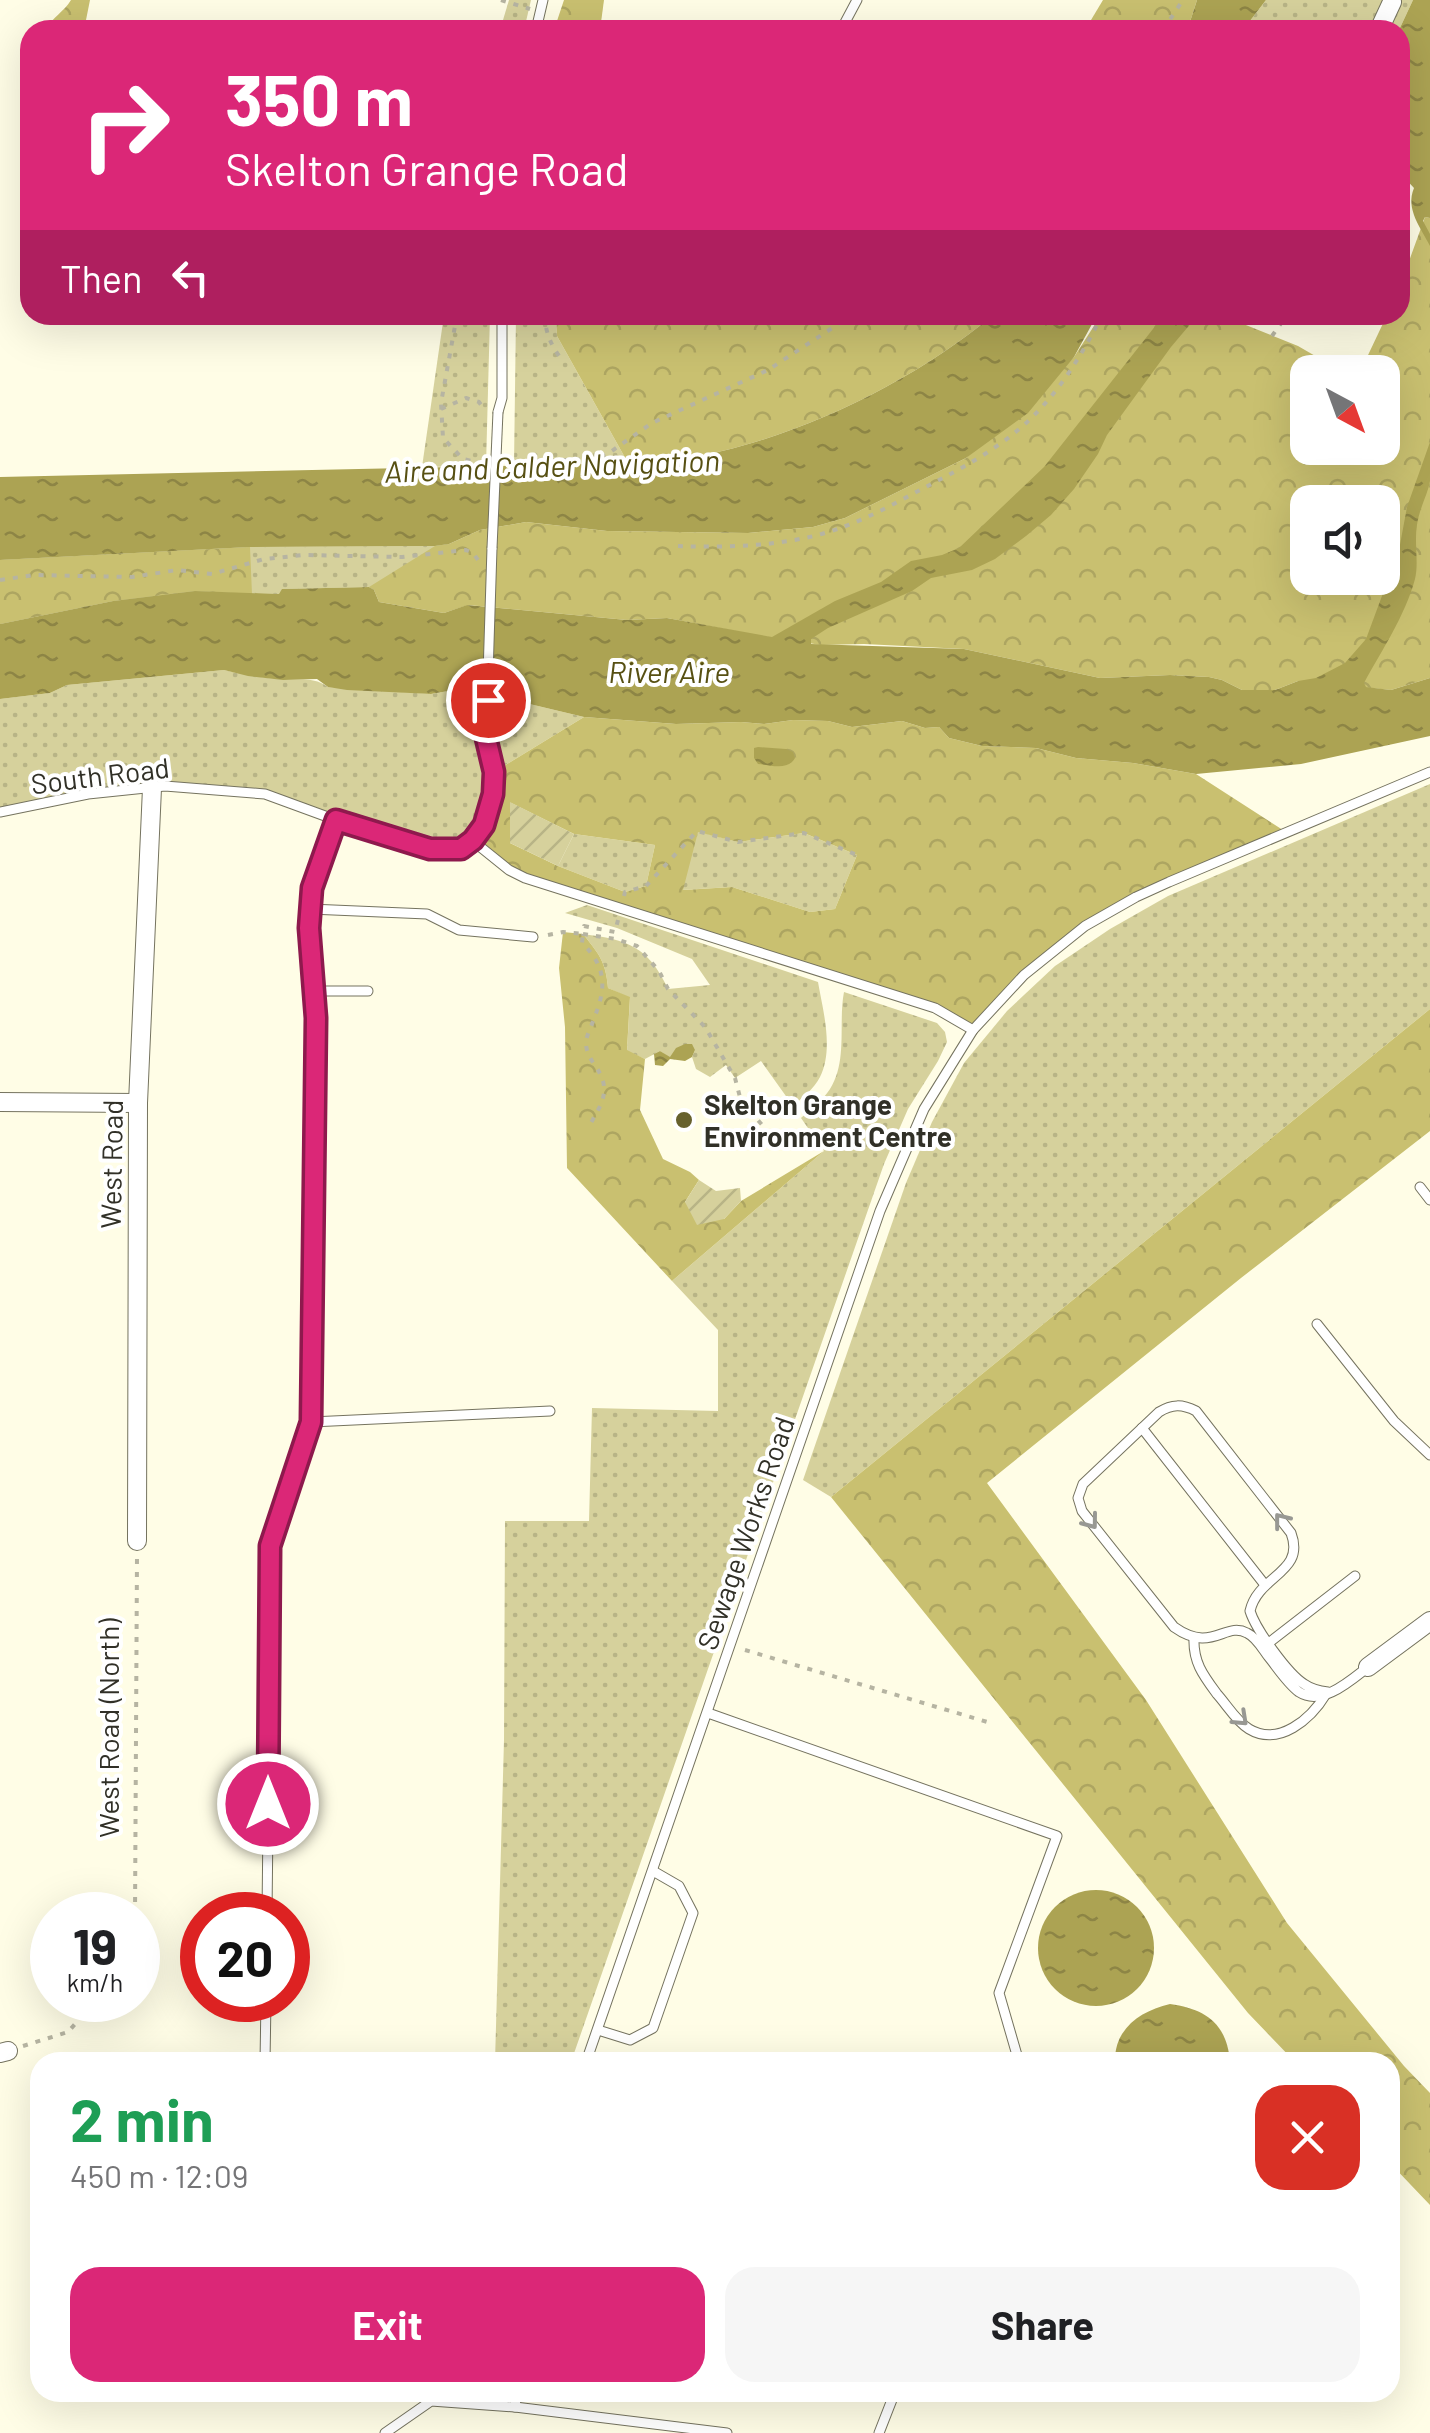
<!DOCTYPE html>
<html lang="en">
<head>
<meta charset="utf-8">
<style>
	:root { --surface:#fff; --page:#f6f6f6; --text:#202124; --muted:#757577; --accent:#db2777 }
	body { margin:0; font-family:Barlow,sans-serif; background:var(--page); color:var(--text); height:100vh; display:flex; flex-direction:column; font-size:38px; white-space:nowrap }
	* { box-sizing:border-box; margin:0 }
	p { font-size:32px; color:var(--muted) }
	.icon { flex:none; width:55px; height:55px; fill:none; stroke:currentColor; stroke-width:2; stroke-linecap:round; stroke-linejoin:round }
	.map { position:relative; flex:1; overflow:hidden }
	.drawer { position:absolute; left:30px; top:2052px; width:1370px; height:350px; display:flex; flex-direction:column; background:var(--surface); border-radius:30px; box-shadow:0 10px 40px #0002 }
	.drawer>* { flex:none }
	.banner { position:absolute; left:20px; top:20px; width:1390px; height:305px; border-radius:30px; box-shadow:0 10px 40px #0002; background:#db2777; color:#fff; overflow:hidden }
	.needle { width:65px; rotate:139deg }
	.controls { position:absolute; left:1290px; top:355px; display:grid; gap:20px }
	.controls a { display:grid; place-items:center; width:110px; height:110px; border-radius:20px; background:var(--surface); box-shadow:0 10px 40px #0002; font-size:50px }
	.speed { position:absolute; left:30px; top:1892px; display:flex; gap:20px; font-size:50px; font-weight:700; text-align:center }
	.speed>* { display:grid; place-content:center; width:130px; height:130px; border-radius:50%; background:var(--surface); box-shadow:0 10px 40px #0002; line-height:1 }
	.speed small { font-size:25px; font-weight:400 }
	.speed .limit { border:15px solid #d22; background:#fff; color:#111 }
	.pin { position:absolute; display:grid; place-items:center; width:85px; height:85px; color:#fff; margin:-42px; border:5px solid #fff; border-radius:50%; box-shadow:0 2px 10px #0007 }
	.me { position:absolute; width:110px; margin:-55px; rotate:0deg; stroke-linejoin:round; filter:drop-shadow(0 0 8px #0008) }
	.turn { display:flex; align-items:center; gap:35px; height:210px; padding:0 40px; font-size:45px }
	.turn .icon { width:130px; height:130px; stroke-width:2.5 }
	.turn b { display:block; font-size:70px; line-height:85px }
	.then { display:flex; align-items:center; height:95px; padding:0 40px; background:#0003; gap:20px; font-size:38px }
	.round { display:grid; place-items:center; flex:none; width:105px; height:105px; border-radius:30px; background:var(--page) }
	.head { display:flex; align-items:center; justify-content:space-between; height:170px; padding:0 40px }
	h1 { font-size:60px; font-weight:700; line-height:75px; color:#1e9e55 }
	.primary-button { display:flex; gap:20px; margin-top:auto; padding:20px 40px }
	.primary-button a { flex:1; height:115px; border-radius:30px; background:var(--accent); color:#fff; font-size:40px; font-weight:700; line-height:115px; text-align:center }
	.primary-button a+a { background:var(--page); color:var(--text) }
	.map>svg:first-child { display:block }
</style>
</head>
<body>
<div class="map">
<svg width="1430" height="2433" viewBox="0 0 1430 2433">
	<defs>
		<pattern id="grass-dots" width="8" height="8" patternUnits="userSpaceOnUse" patternTransform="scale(2.5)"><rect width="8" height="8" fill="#d6d19c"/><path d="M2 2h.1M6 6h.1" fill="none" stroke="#b8b486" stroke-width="1.8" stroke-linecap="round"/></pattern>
		<pattern id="forest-crowns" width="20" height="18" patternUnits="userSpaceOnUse" patternTransform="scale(2.5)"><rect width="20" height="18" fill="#c9c070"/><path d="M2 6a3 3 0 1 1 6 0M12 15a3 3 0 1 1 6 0" fill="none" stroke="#ada561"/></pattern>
		<pattern id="garden-furrows" width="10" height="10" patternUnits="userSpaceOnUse" patternTransform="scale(2.5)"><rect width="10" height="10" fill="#d6d19c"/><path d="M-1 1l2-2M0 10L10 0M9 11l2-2" fill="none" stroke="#b8b486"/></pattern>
		<pattern id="water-ripples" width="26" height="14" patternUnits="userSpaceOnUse" patternTransform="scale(2.5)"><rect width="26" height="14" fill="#aca353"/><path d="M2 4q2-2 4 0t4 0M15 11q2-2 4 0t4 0" fill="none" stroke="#8d8545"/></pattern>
	</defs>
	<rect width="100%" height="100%" fill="#fffde6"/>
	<g fill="url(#grass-dots)">
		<path d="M509,0H531L524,30H500Z"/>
		<path d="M1266,0H1413L1399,30H1243Z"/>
		<path d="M444,315H490L486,466L422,467Z"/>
		<path d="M516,315H556L557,336L628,463L514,465Z"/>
		<path d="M449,544L374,590L369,587L283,589L280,594L221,593L113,601L0,624V560L250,547L435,546Z"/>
		<path d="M224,670C243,674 261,678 281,679C299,681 313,676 328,687L431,694L460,689L479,697L517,701L584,717L494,772L493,794L473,841L446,851L265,794L165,786L0,812V699L50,693L67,685Z"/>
		<path d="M1430,784V1009L831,1497L803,1480L906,1183L932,1122L964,1063L1007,1011L1055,966L1110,929L1168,896Z"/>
		<path d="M697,831L738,842L804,833L857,855L835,909L810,912L732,887L682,890Z"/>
		<path d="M574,834L655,845L646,886L625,892L558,866Z"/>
		<path d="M587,905L818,982C823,1011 834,1049 820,1077C814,1089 803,1097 793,1106L761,1061L735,1078L726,1065L710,1077L696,1069L692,1057L695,1050L670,1058L660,1051L645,1059L627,1051L630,998L608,988C606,962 599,954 583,934C628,940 648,946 668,989L710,985L692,959L617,928L565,913Z"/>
		<path d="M844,992L937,1023L945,1032L947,1042L938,1061L908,1109L884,1164L571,2062H495L504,1740L505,1521H589L592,1408L718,1411V1330L672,1281L824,1151L801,1118C811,1109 823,1100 830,1089C848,1061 838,1022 844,992Z"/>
	</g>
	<g fill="url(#forest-crowns)" fill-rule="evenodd">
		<path d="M71,0H90L84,30H46C52,17 64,12 71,0Z"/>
		<path d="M564,0H604L600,30H554Z"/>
		<path d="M1103,0H1197L1188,28L1184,30H1085Z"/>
		<path d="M1425,217L1430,218V678L1391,690L1298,681L1275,690H1242L1222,680L1209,677L1170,675L1100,678L964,649L864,644L821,645L756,635L667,618L627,620L468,605L444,613L379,602L374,590L369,587L435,546L449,544L480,530L526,522L607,531L748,533L813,527L845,518L966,458L1074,357L1101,315H1221L1298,346L1343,372H1308V448H1382V372H1360L1387,315H1400V286ZM1308,502H1382V578H1308Z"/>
		<path d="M556,315H993C911,384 788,443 681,459C664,461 645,462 628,463L557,336Z"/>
		<path d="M250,547L252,594L195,591L113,601L0,624V560Z"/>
		<path d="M584,717L676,724L741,722L764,724L793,720L828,721L852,727L902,721L925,728L939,727L949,738L982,746L1036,748L1076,758L1133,763L1196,774L1286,832L1227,856L1085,926L1024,975L973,1030L935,1008L525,878L473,841L484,825L494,772ZM511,803L574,834L655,845L646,886L625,892L558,866L510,843ZM698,832L738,842L804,833L857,855L835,909L810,912L732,887L683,890Z"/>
		<path d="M563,932L583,934C599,954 606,962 608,988L630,997L627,1050L645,1059L640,1110L663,1159L690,1172L699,1180L685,1202L724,1219L741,1201L824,1151L672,1281L567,1168L565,1027L559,968Z"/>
		<path d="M1430,1009V1131L1241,1278L987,1483L1146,1700L1287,1923L1404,2066L1430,2093V2205L1390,2163V2062H1295L1248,2013L831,1497Z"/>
	</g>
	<g fill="url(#garden-furrows)">
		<path d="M510,802L574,834L558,866L510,843Z"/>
		<path d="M699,1180L716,1191L740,1188L741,1201L724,1219L697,1225L685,1202Z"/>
	</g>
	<g fill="url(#water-ripples)">
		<path d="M1197,0H1266L1243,30H1184L1188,28Z"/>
		<path d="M1413,0H1430V218L1425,217L1423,221L1430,234V246C1421,228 1405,209 1414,188L1400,173L1399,30Z"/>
		<path d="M993,315H1097L1074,357L1028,413L966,458L845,518L813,527L748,533L607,531L526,522L480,530L449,544L435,546L250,547L0,560V477L628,463C645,462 664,461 681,459C788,443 911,384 993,315Z"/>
		<path d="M1164,315H1198L1171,347L1107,435L1098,454L1074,489L1051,515L1026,536L995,559L972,570L931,578L912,591L828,628L811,639V644L964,649L1100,678L1170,675L1209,677L1222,680L1242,690H1275L1298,681L1316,678L1345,663L1366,639L1399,550L1407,507L1430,442C1430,454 1430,469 1430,481C1428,494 1419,509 1417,525C1414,543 1419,563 1415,579C1405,616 1382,650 1364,683L1366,687L1391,690L1430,678V736L1301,764L1196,774L1133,763L1076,758L1036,748L982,746L949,738L939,727L925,728L902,721L852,727L828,721L793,720L764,724L741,722L676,724L584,717L517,701L479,697L460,689L431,694L347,690L328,687L317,679L283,680L248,676L224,670L67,685L50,693L0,699V624L113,601L195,591L279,594L282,589L369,587L374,590L379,602L444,613L467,605L627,620L667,618L772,637L835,601L881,582L911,561L942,555L959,548L1044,467Z"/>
		<path d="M758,747L786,749L793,752L795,758C788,771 771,765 758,764L754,758V748Z"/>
		<path d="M685,1044H692L695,1050L692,1057L685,1061L670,1059L663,1066L655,1065L654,1054L660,1051L670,1057L676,1048Z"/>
		<circle cx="1096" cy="1948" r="58"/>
		<path d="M1170,2004C1206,2009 1227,2024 1230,2062H1115C1114,2029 1140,2011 1170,2004Z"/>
	</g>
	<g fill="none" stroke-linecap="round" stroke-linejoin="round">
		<defs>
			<g id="lane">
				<path d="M536,30L543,0"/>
				<path d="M841,30L857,0"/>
				<path d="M498,412L502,398V315"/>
				<path d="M0,812L88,794L165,786L265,794L336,820L431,849H461L473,841L484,825L493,794L494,772L486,738L492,548"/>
				<path d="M473,841L509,870L525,878L935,1008L973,1030"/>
				<path d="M310,909L427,914L459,930L533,937"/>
				<path d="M314,991H368"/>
				<path d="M1420,1187L1430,1200"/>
				<path d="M1317,1324L1394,1421L1430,1455"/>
				<path d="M311,1422L550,1411"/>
				<path d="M1142,1428L1265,1585"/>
				<path d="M1194,1638C1193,1662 1203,1675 1217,1694C1227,1705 1236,1721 1249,1729C1279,1747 1311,1719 1326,1694"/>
				<path d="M1266,1645L1355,1576"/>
				<path d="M1328,1692C1319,1691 1311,1689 1304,1684C1288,1674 1256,1630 1250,1611C1258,1575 1306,1573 1291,1533L1196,1411C1182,1404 1172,1404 1159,1412L1083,1484L1078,1498L1082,1511L1174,1627C1212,1654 1225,1621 1247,1633C1256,1637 1262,1648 1268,1656C1277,1667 1287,1683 1299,1692C1322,1707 1351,1680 1368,1667"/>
				<path d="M708,1713L1057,1836L999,1993L1019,2062"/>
				<path d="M267,1915L271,1547L311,1422L316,1018L309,928L312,888L336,820"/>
				<path d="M598,2030L630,2040L653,2028L693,1913L679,1886L653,1871"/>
				<path d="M265,2062L266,2000"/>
				<path d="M586,2062L880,1211L924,1109L973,1030L1024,975L1085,926L1136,897L1169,882L1430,772"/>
				<path d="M515,2407L727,2433"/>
				<path d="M385,2433L431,2401L515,2407L517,2392"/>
				<path d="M879,2433L895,2392"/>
			</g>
			<g id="street">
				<path d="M1379,30L1392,2"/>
				<path d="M0,1102L138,1103"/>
				<path d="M137,1541L138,1103L152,788"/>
				<path d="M1368,1667L1430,1621"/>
				<path d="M0,2053L8,2051"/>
			</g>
		</defs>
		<use href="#lane" stroke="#75735f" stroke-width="11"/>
		<use href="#street" stroke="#75735f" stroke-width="20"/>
		<g stroke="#b6b4a2" stroke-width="4" stroke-dasharray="5 8" stroke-linecap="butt">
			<path d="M501,0L530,9"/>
			<path d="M1163,30L1183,0"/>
			<path d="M457,315L441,403L443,438L463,459L481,463"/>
			<path d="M544,315C546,332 550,344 560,357"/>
			<path d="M1272,336L1287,315"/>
			<path d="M441,409L466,398L479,402L484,409"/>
			<path d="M510,462L592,459L606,455L652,423L768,370L852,315"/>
			<path d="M678,546C731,548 793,546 843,527C876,515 908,496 939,480C974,462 1013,439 1039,410C1065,383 1085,349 1102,315"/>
			<path d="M0,580L34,575L132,577L177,570L212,574L264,559L304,555L402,557L466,550L473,553L478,560"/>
			<path d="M624,896L625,892L646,886L697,831L738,842L804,833L857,855"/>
			<path d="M618,920L615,932L584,926L583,934L616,939L637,946L659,971L668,989L705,1027L735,1078L741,1101L721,1112"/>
			<path d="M548,935L563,932L583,934L582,943C608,968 606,990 593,1021C591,1028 586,1036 586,1043C586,1051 590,1058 594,1064C613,1090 602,1103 588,1128"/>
			<path d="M741,1101L764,1127"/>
			<path d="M745,1650L994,1724"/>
			<path d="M135,1915L137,1556"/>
			<path d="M23,2046L68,2032L96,2000"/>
		</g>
		<use href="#lane" stroke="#fff" stroke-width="9"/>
		<use href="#street" stroke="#fff" stroke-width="18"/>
		<defs>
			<path id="lane-bridge" d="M492,548L498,412"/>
		</defs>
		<use href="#lane-bridge" stroke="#75735f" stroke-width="11" stroke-linecap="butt"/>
		<use href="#lane-bridge" stroke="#fff" stroke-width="9"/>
	</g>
	<defs><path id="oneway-chevron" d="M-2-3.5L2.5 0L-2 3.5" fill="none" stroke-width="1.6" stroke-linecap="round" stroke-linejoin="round" transform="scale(2.5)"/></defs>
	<g stroke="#989893">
		<use href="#oneway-chevron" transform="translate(1281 1520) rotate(-128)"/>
		<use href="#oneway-chevron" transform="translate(1091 1522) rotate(53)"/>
		<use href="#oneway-chevron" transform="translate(1241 1719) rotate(43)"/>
	</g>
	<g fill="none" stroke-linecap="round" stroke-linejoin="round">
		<defs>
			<path id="route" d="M268,1804L270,1546L311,1422L316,1018L309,928L312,888L336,820L430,849H461L473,840L484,825L493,794L494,772L486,738L488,700"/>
		</defs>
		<use href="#route" stroke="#8e194d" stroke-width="25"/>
		<use href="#route" stroke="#db2777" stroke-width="18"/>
	</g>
	<circle fill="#67612d" stroke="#fff" stroke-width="4" cx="684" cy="1120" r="10"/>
	<g text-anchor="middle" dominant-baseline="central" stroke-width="8" stroke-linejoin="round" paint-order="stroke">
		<g font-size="28" fill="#313027" stroke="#fff">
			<text transform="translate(100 775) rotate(-7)">South Road</text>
			<text transform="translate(111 1164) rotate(-89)">West Road</text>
			<text transform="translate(745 1533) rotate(-71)">Sewage Works Road</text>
			<text transform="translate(108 1728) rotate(-90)">West Road (North)</text>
		</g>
		<g font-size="28" font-weight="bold" fill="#313027" stroke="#fff" text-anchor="start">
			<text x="704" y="1104">Skelton Grange<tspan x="704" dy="32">Environment Centre</tspan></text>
		</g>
		<g font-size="30" font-style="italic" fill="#575013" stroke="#fff">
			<text transform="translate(552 465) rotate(-2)">Aire and Calder Navigation</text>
			<text x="669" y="671">River Aire</text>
		</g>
	</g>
</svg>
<div class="controls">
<a><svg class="needle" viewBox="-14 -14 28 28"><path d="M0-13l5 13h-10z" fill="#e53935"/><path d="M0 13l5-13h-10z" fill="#757577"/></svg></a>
<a><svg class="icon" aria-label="sound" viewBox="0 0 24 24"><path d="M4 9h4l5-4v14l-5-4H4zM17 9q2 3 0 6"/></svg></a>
</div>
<div class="speed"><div>19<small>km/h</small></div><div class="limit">20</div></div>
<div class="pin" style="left:488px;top:700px;background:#d93025"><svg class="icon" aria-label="arrive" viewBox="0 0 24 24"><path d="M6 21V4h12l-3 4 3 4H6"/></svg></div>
<svg class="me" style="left:268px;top:1804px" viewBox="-20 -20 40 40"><circle r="17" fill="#db2777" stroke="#fff" stroke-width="3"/><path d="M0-11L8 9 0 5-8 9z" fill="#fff"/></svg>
<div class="banner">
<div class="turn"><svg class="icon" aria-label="right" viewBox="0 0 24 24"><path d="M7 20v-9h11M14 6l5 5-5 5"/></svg><div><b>350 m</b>Skelton Grange Road</div></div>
<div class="then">Then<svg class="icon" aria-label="left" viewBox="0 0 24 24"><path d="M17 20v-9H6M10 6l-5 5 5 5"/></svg></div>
</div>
<section class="drawer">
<div class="head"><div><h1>2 min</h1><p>450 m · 12:09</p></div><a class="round" style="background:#d93025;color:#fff"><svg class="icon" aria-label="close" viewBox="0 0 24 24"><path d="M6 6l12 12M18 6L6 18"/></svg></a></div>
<div class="primary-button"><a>Exit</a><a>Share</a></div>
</section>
</div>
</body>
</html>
